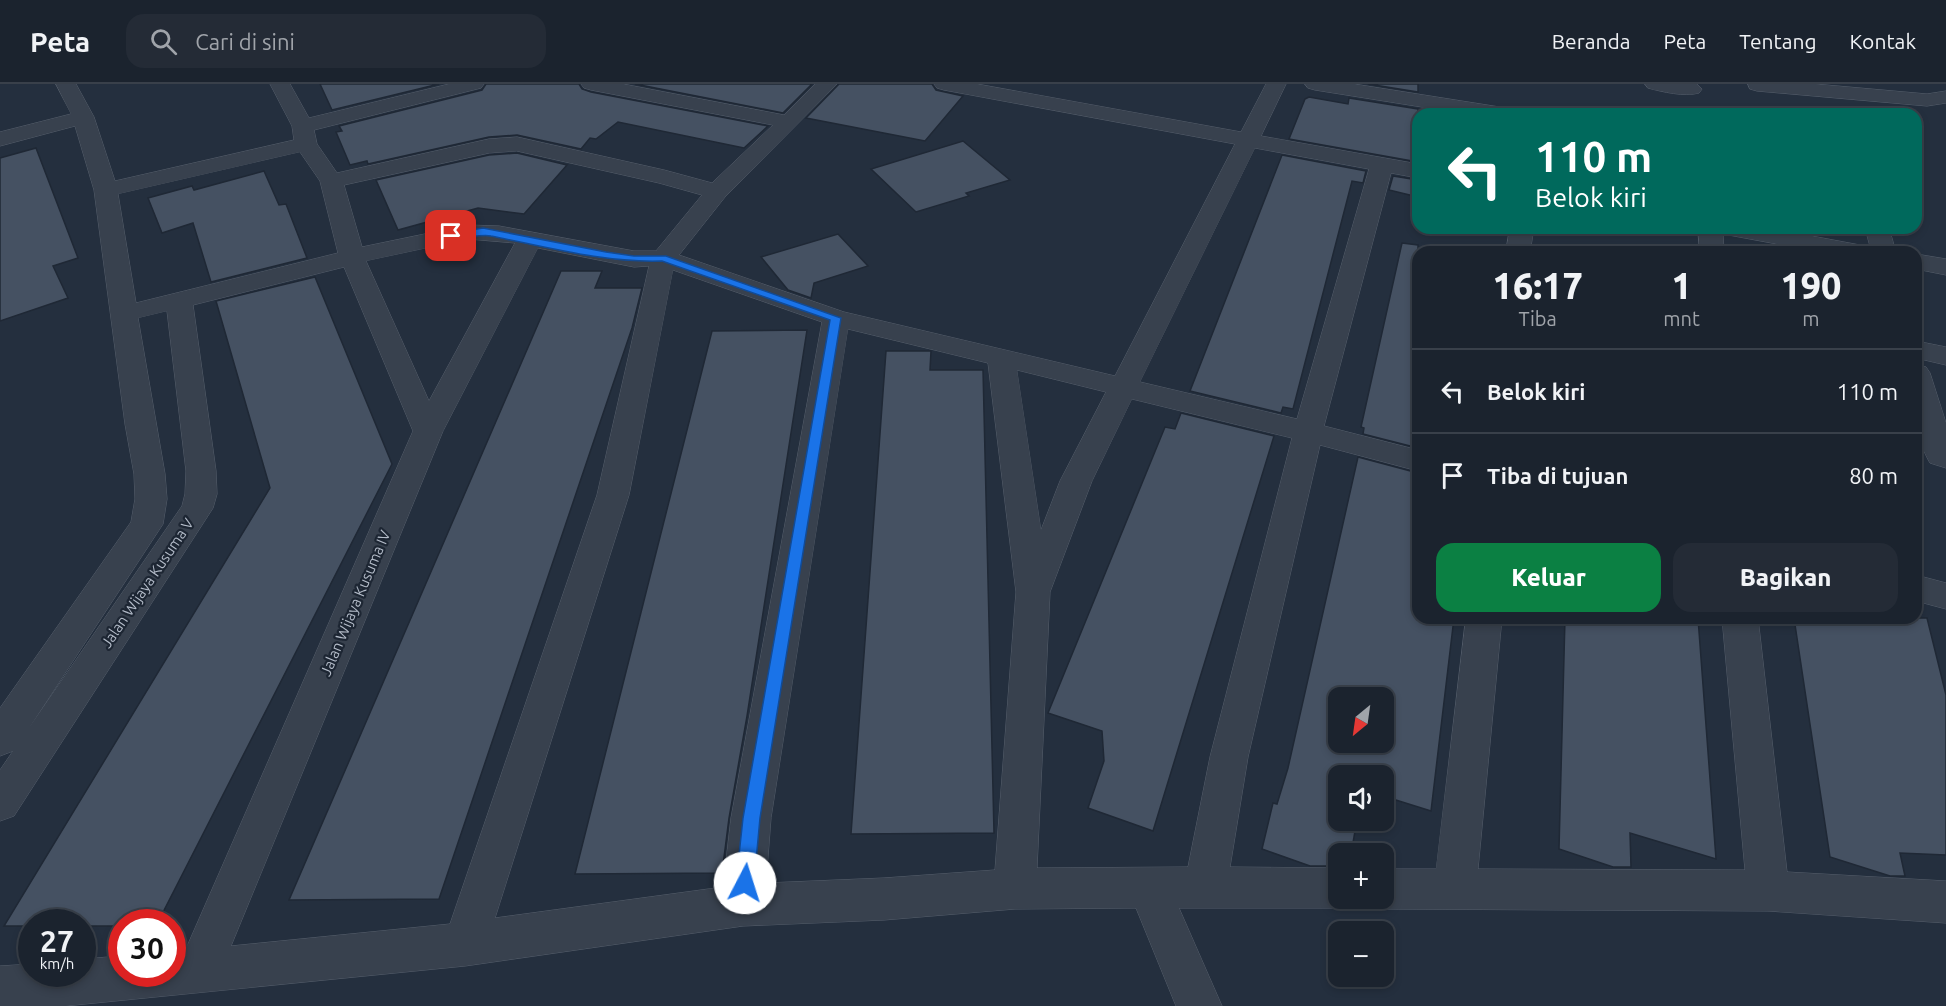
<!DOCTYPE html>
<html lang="id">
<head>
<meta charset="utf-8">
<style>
	:root { --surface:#1b232e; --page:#242b36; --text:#f1f3f6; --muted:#a0a4aa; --line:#39404a; --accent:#0b8043 }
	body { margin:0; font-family:Ubuntu,sans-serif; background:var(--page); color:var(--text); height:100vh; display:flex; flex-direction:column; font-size:22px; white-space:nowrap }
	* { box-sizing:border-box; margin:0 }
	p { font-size:20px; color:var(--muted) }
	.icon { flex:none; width:33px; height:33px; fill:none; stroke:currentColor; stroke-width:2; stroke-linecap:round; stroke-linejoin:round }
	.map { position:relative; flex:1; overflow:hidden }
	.side { position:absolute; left:1412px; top:162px; width:510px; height:378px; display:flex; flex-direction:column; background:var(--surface); border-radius:18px; box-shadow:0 3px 9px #0003,0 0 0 2px var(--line) }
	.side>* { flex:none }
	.hud { position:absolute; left:1412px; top:24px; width:510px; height:126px; border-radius:18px; box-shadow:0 3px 9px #0003,0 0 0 2px var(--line); background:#00695c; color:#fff; overflow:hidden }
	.needle { width:39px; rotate:209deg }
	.controls { position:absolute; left:1328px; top:603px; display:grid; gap:12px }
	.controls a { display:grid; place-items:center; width:66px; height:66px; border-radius:12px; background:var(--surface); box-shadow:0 3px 9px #0003,0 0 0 2px var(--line); font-size:30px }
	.speed { position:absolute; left:18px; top:825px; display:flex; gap:12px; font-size:30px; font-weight:700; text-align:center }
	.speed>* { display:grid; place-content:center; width:78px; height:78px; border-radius:50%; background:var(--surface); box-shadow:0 3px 9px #0003,0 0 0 2px var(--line); line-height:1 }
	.speed small { font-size:15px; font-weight:400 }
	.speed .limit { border:9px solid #d22; background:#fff; color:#111 }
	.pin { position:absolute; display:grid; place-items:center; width:51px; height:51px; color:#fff; margin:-26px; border-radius:12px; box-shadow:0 3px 9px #0006 }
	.me { position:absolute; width:66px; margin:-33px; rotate:5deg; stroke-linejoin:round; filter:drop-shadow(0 0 4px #0008) }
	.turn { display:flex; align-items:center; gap:21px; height:126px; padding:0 24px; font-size:27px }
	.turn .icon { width:78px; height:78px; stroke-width:2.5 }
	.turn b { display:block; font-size:42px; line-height:51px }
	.eta { display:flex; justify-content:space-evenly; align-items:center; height:102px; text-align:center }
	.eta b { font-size:36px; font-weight:800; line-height:42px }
	.button { display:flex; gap:12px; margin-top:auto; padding:12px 24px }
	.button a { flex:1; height:69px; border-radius:18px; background:var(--accent); color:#fff; font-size:24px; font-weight:800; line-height:69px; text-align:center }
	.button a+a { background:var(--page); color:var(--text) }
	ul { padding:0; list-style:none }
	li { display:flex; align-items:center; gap:18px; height:84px; padding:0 24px; border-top:2px solid var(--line) }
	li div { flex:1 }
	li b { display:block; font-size:22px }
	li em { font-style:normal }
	header { display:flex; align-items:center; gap:36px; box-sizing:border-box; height:84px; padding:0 30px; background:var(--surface); border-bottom:2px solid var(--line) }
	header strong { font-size:28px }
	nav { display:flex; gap:33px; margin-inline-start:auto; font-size:21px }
	.search { width:420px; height:54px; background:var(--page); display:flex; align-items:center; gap:15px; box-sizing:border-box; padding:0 21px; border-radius:18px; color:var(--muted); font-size:22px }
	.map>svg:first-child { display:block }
</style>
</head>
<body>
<header>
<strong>Peta</strong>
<div class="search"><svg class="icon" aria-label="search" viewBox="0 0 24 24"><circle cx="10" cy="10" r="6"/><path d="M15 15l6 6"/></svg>Cari di sini</div>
<nav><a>Beranda</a><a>Peta</a><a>Tentang</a><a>Kontak</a></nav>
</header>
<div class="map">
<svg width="1946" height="922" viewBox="0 0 1946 922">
	<rect width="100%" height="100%" fill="#242f3e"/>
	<g fill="#455162" stroke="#1f2835" stroke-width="1.5" fill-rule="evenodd">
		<path d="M320,0H439L332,26Z"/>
		<path d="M486,0H579L582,5L591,8L768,42L744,64L618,38L596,55L590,54L581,65L517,51L489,53L368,80L367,77L350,81L336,48L342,47L339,42L482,6Z"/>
		<path d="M635,0H812L783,29Z"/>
		<path d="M839,0H932L936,6L963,12L925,57L806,34Z"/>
		<path d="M1368,0H1418V8Z"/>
		<path d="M1309,13L1348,20L1349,14L1418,25V78L1289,55L1305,15Z"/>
		<path d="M963,57L1010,96L966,109L969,112L916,128L871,85Z"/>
		<path d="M36,64L78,174L53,182L68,214L0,237V74Z"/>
		<path d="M517,69L567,81L524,130L478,124L398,146L376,96L489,71Z"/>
		<path d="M1282,71L1366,87L1363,99L1352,97L1293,325L1283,323L1281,329L1190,307Z"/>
		<path d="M264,87L279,121L286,120L307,174L211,198L193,139L162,149L148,114L192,102L194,106Z"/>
		<path d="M1393,92L1418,96V113L1389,106Z"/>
		<path d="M838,150L868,182L814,199L811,214L788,206L761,173Z"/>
		<path d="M1402,159L1418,161V310L1413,335L1418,336V364L1363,350L1364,344L1361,343Z"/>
		<path d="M561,187H602L595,204H642L632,244L439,815L289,816Z"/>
		<path d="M315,193L392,380L158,838H122V842H82V838H32V842H4L270,404L216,217Z"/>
		<path d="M807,246L747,632L729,734L722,789L575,790L712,247Z"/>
		<path d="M886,267H931L930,286H983L994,749L851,750Z"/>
		<path d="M1181,329L1274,352L1153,747L1088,724L1104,677L1102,647L1048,629L1165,343L1175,345Z"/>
		<path d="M1358,373L1418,389V534H1454L1431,727L1383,712V692H1338V736H1357L1351,770H1338V782H1310L1262,765L1273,719L1277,720L1288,684ZM1338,614H1383V658H1338Z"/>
		<path d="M1565,534H1698L1716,775L1630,749L1631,783H1613L1559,765Z"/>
		<path d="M1794,534H1927L1946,611V771L1900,769L1905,792H1890L1830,773Z"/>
	</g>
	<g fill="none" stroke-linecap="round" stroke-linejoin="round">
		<defs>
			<g id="minor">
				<path d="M56,0H76L94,33L115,97L294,56L292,42L270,0H290L309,34L449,0H484L481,4L314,46L317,60L337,89L489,55L517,53L664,86L712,99L773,41L591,6L584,4L581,0H623L784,31L815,0H837L725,113L679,171L844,228L1115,292L1235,60L944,6L937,4L934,0H977L1241,48L1266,0H1286L1261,52L1418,80V94L1391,89L1324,342L1418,366V387L1320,361L1248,673L1230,783L1338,784V814H1355L1353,818L1338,824H1179L1222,922H1176L1136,824L1015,825L884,836L743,842L465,882L65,922H0V882L32,880V890H82V875L122,872V890H172V868L185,867L413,347L344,183L193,221L216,387L217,410L213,424L14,732L0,737V686L13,667L0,672V624L131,438L135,415L134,390L125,340L94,106L75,42L0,62V48L71,30ZM1255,64L1369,85L1297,335L1140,298ZM517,67L659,99L702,111L656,167H634L499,142L468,141L362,163L344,101L489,69ZM300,68L320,97L338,169L136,219L118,110ZM468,155L515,159L429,317L366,177ZM538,164L634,183L649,182L597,411L450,840L231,862L443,347ZM673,186L822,238L731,734L723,803L495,834L629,411ZM167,227L186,387L185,410L182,422L29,644L163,440L167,415L165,390L138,234ZM848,245L988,279L1016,508L995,786L884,794L766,799L771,734ZM1017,286L1106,308L1060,397L1041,446ZM1132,315L1292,354L1210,673L1188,783L1037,784L1050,508L1092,397Z"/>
				<path d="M1305,0H1354L1506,24L1513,26L1517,30H1466L1315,6L1308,4Z"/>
				<path d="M1645,0H1697L1702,5L1699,9C1684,13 1663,8 1648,4Z"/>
				<path d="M1748,0H1815L1927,10L1946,7V19L1927,22L1757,7L1750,5Z"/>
				<path d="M1510,144H1534L1530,168H1506Z"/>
				<path d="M1698,144H1769L1860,161L1869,163L1871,166L1865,144H1889L1896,168H1820L1723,150L1724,168H1700Z"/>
				<path d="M1916,170L1946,175V191L1916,185Z"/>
				<path d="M1916,257L1946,263V281L1916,274Z"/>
				<path d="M1916,280L1926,283L1930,289L1946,339V384L1930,379C1913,351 1913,311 1916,280Z"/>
				<path d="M1916,491L1946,499V525L1916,517Z"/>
				<path d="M1466,534H1502L1478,785L1745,786L1722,534H1758L1787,788L1946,797V839L1768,827L1383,825L1368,819L1366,814H1383V785H1436Z"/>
			</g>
		</defs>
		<use href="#minor" stroke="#565f6c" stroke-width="1"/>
		<use href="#minor" fill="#38414e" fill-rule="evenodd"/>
	</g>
	<path fill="#1a73e8" stroke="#114b97" stroke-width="1.5" d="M483,144L606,168L634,172H666L841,234L760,734L754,799L751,805L745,808L739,805L736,799L743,734L830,236L662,177C604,179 547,163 491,152C478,149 456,159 446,152L451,149Z"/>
	<g text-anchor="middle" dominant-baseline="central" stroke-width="4.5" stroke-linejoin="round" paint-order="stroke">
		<g font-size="15" fill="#b4bcc9" stroke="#1d2633">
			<text transform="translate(147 499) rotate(-56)">Jalan Wijaya Kusuma V</text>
			<text transform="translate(355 519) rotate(-67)">Jalan Wijaya Kusuma IV</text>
		</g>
	</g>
</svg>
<div class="controls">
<a><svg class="needle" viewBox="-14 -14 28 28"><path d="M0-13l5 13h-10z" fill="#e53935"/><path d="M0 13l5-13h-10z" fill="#a0a4aa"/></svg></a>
<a><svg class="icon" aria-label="sound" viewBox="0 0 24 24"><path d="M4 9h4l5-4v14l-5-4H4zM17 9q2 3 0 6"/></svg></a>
<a>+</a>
<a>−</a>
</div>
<div class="speed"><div>27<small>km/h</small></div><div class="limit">30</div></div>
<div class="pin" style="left:451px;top:152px;background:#d93025"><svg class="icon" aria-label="arrive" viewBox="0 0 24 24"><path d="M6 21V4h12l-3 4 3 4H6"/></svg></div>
<svg class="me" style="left:745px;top:799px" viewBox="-20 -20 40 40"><circle r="19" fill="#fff"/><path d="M0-13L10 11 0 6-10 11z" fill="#1a73e8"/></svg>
<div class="hud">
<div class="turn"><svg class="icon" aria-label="left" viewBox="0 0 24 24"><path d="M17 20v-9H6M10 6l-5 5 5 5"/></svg><div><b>110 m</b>Belok kiri</div></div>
</div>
<section class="side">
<div class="eta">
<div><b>16:17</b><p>Tiba</p></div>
<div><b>1</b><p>mnt</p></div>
<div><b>190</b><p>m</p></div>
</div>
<ul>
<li><svg class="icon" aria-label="left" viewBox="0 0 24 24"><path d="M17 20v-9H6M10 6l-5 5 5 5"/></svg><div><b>Belok kiri</b></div><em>110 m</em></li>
<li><svg class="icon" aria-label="arrive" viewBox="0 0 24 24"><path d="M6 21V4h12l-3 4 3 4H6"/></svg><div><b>Tiba di tujuan</b></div><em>80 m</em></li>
</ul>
<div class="button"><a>Keluar</a><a>Bagikan</a></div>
</section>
</div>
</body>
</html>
